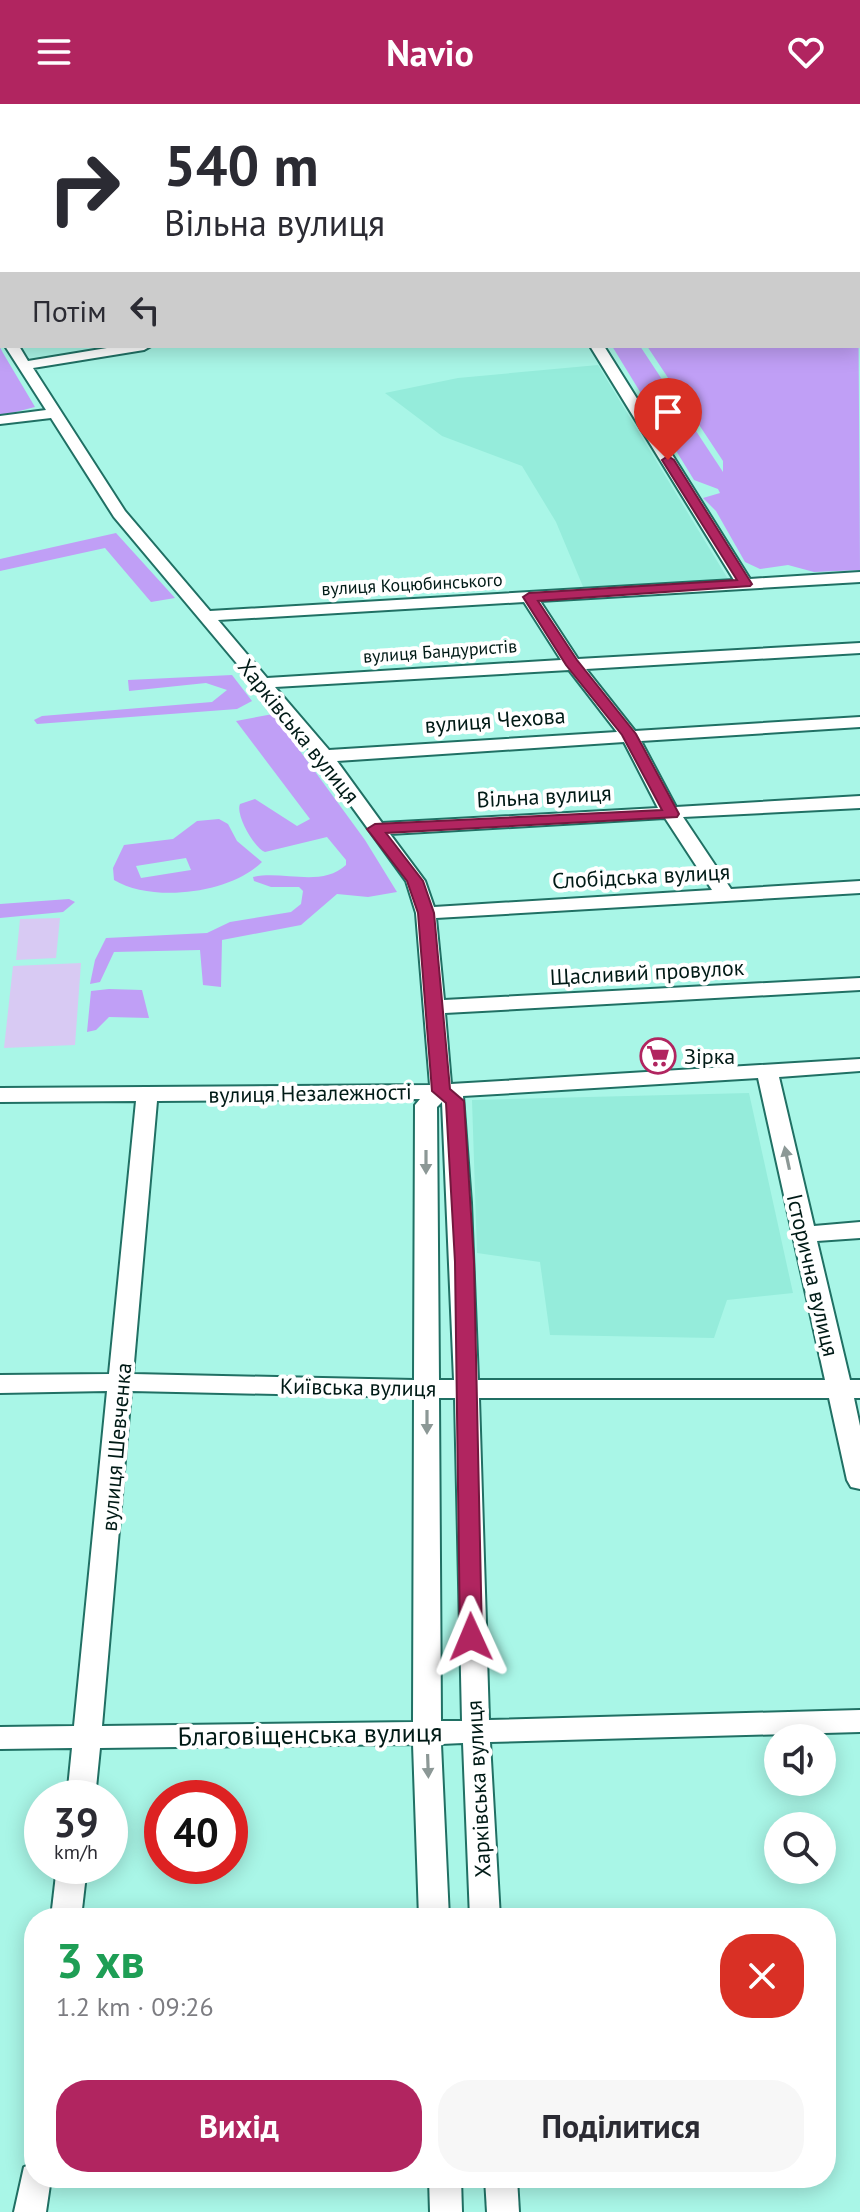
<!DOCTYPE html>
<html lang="uk">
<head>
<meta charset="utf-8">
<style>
	:root { --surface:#fff; --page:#f7f7f7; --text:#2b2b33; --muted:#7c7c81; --accent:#b12560 }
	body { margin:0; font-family:"PT Sans",sans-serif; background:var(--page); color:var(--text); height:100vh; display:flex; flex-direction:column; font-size:30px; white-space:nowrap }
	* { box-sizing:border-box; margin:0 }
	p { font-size:26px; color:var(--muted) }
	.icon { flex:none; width:44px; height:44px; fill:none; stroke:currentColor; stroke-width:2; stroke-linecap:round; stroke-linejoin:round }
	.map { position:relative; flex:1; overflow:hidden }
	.side { position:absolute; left:24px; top:1804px; width:812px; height:280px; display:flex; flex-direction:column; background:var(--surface); border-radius:32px; box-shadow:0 4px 20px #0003 }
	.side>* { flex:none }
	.top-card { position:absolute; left:0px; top:0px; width:860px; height:244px; box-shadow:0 4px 20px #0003; background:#fff; color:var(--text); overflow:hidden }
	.buttons { position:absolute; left:764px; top:1620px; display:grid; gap:16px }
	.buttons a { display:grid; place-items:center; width:72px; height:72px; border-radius:50%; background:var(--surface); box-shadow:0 4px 20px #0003; font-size:40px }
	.speed { position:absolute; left:24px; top:1676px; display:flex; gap:16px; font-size:40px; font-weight:700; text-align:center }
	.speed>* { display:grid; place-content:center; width:104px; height:104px; border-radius:50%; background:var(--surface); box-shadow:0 4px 20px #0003; line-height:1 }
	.speed small { font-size:20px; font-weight:400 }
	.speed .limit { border:12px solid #d22; background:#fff; color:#111 }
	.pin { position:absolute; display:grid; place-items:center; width:68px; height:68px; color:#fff; margin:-82px -34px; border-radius:50% 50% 50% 0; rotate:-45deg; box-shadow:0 0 8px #0007 }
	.pin .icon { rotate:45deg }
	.me { position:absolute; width:88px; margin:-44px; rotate:359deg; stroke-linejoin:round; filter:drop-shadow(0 0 6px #0008) }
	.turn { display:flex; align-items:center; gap:28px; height:168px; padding:0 32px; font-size:36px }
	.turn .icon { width:104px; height:104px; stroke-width:2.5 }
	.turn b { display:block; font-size:56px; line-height:68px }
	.then { display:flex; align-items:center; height:76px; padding:0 32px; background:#0003; gap:16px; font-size:30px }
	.round { display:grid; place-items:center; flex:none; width:84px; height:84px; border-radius:32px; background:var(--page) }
	.headline { display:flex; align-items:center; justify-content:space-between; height:136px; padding:0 32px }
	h1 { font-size:48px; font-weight:700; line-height:60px; color:#1e9e55 }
	.primary-button { display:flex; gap:16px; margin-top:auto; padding:16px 32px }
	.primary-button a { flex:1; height:92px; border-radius:32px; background:var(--accent); color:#fff; font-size:32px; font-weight:700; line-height:92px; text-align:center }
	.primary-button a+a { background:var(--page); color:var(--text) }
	header { display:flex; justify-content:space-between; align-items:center; height:104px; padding:0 32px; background:var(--accent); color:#fff; font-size:36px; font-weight:700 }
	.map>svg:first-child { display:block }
</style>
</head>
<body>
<header><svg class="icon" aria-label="menu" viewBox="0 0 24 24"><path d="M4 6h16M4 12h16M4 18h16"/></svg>Navio<svg class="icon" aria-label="heart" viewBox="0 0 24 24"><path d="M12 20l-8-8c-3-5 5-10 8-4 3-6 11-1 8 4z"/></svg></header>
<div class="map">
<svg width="860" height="2108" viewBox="0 0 860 2108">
	<rect width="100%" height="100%" fill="#a9f6e7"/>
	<g fill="#95ecdb">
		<path d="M598,261L728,475L584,485L556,418L522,362L442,332L385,289L458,274Z"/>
		<path d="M749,989L793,1189L727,1196L714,1234L550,1231L540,1158L477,1149L472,996Z"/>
	</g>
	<g fill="#d8caf3">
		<path d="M60,814L56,854L16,856L20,815Z"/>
		<path d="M81,859L75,941L4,944L13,862Z"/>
	</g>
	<g fill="#c09ff6" fill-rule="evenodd">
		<path d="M0,0H860V25L858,2H2V155Z"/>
		<path d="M858,148L860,466L814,468L788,461L760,465L745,458L716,407L703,394L720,389L718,385L694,376L612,242H640L723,368V357L647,242H858Z"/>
		<path d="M0,243L3,249L35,303L0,312Z"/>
		<path d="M116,429L175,494L151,498L105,444L0,467V455Z"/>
		<path d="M232,571L252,597L237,605L37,620L34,616L42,612L212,598L227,586L206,579L129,587L128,576Z"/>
		<path d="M273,610L365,736L397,788L368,793L337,790L301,821L222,836L221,883L203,881L200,846L114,848L100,878L90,880L95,856L106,834L207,829L230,818L291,808L301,800L303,787L299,783H271L254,777L253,773C283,766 321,784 346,761V756L327,733L265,748C254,744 235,710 240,700L255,695L297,722L310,715L236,617Z"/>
		<path d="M219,715L228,720L237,737L262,758C230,790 152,799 114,776L113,764L124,741L173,735L197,717ZM186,754L191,766L141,774L136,762Z"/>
		<path d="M69,795L75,798L63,808L0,814V800Z"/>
		<path d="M109,885L142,886L149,914L109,913L96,926L87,928L91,887Z"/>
	</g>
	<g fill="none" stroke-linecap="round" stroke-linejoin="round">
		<defs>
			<g id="minor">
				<rect x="858" y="138" width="2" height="8"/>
				<rect x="0" y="212" width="2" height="12"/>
				<path d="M5,242H19L28,257L119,242H151L144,246L33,264L125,407L210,507L734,476L590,242H604L750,475L860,468V478L540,497L578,555L860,539V549L586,565L635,627L860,613V623L641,637L676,703L860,692V704L683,713L731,785L860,777V789L436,814L444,896L860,874V886L445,909L451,980L860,955V967L779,973L814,1122L860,1118V1134L817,1137L850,1276H860V1294H854L860,1322V1385L851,1383L847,1376L829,1294H479L489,1616L860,1606V1628L490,1638L500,1814H470L463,1639L441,1640L449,1814H419L413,1640L100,1644L95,1694H67L72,1644L0,1645V1623L74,1622L107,1287L0,1289V1271L109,1270L136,997L0,998V984L430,981L416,809L406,777L318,656L114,413L51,314L0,320V312L46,306ZM524,498L561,556L267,574L218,516ZM569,566L617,628L329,646L275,583ZM624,638L658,704L382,719L337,657ZM665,714L712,786L434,803L425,777L390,730ZM758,974L825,1276H478L471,1099L463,992ZM420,995L415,1001L414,1276L133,1270L157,997ZM442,998L454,1276H439L437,1003ZM131,1287L414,1293L413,1618L102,1622ZM439,1294H455L462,1617H441Z"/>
				<path d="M57,1762H87L81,1814H51Z"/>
				<path d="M34,2059V2074H51L46,2108H14L24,2063Z"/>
				<path d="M429,2074H461L462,2108H430Z"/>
				<path d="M485,2074H517L519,2108H487Z"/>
			</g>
		</defs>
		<use href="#minor" stroke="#207064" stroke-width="4"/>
		<use href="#minor" fill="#fff" fill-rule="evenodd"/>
	</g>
	<defs><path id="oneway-solid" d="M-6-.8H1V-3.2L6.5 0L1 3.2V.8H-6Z" transform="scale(2)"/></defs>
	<g fill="#8c9896">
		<use href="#oneway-solid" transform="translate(787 1054) rotate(-102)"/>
		<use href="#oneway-solid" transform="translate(426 1058) rotate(90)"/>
		<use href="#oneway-solid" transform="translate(427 1318) rotate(90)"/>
		<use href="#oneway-solid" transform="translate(428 1662) rotate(88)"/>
	</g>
	<path fill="#b12560" stroke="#73183e" stroke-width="2" d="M668,352L674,356L752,480L750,482L538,497L577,556L636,630L679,710L677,713L386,729L423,777L434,809L450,985L464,997L474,1158L482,1533L479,1539H463L460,1533L455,1158L446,999L432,987L418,809L407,777L367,725L375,720L662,706L622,631L566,561L523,493L529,489L737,476L662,356Z"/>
	<defs>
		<symbol id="supermarket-ring" viewBox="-11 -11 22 22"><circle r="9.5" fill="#fff" stroke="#b12560" stroke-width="1.5"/><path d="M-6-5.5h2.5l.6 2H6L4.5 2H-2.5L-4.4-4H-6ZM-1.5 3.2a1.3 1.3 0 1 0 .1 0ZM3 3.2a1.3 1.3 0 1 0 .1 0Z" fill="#b12560"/></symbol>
	</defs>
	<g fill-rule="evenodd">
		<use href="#supermarket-ring" x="638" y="932" width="40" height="40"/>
	</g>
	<g text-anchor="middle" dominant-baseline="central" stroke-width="8" stroke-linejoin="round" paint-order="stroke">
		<g font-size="18" fill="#001a16" stroke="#fff">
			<text transform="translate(412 480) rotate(-3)">вулиця Коцюбинського</text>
			<text transform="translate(440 547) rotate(-4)">вулиця Бандуристів</text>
		</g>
		<g font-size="22" fill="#001a16" stroke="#fff">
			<text transform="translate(495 616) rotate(-4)">вулиця Чехова</text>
			<text transform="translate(299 627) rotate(51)">Харківська вулиця</text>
			<text transform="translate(544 692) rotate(-3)">Вільна вулиця</text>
			<text transform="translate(641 772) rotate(-3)">Слобідська вулиця</text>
			<text transform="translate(647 868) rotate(-3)">Щасливий провулок</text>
			<text transform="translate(310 989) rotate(-1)">вулиця Незалежності</text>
			<text transform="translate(813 1171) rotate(77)">Історична вулиця</text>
			<text transform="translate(358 1283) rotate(1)">Київська вулиця</text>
			<text transform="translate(116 1343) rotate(-85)">вулиця Шевченка</text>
			<text transform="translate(478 1685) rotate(-93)">Харківська вулиця</text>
		</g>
		<g font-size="22" fill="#001a16" stroke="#fff" text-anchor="start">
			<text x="684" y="952">Зірка</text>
		</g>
		<g font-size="26" fill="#001a16" stroke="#fff">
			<text transform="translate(310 1630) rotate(-1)">Благовіщенська вулиця</text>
		</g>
	</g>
</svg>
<div class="buttons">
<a><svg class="icon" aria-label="sound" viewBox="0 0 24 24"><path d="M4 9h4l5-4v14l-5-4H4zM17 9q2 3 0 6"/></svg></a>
<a><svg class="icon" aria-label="search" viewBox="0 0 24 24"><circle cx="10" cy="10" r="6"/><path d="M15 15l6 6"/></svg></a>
</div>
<div class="speed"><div>39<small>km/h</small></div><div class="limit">40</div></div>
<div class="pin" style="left:668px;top:356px;background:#d93025"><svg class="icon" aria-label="arrive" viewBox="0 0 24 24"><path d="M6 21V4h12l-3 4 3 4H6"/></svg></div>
<svg class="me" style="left:471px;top:1533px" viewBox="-20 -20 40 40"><path d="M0-17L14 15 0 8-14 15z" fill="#b12560" stroke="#fff" stroke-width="4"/></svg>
<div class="top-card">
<div class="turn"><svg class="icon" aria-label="right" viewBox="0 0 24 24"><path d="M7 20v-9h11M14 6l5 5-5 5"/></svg><div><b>540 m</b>Вільна вулиця</div></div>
<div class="then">Потім<svg class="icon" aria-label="left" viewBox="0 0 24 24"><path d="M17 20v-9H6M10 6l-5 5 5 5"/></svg></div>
</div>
<section class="side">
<div class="headline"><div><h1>3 хв</h1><p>1.2 km · 09:26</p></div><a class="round" style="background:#d93025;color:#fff"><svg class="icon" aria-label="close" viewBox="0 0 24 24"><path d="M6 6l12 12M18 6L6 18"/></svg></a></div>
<div class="primary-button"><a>Вихід</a><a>Поділитися</a></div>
</section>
</div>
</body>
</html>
